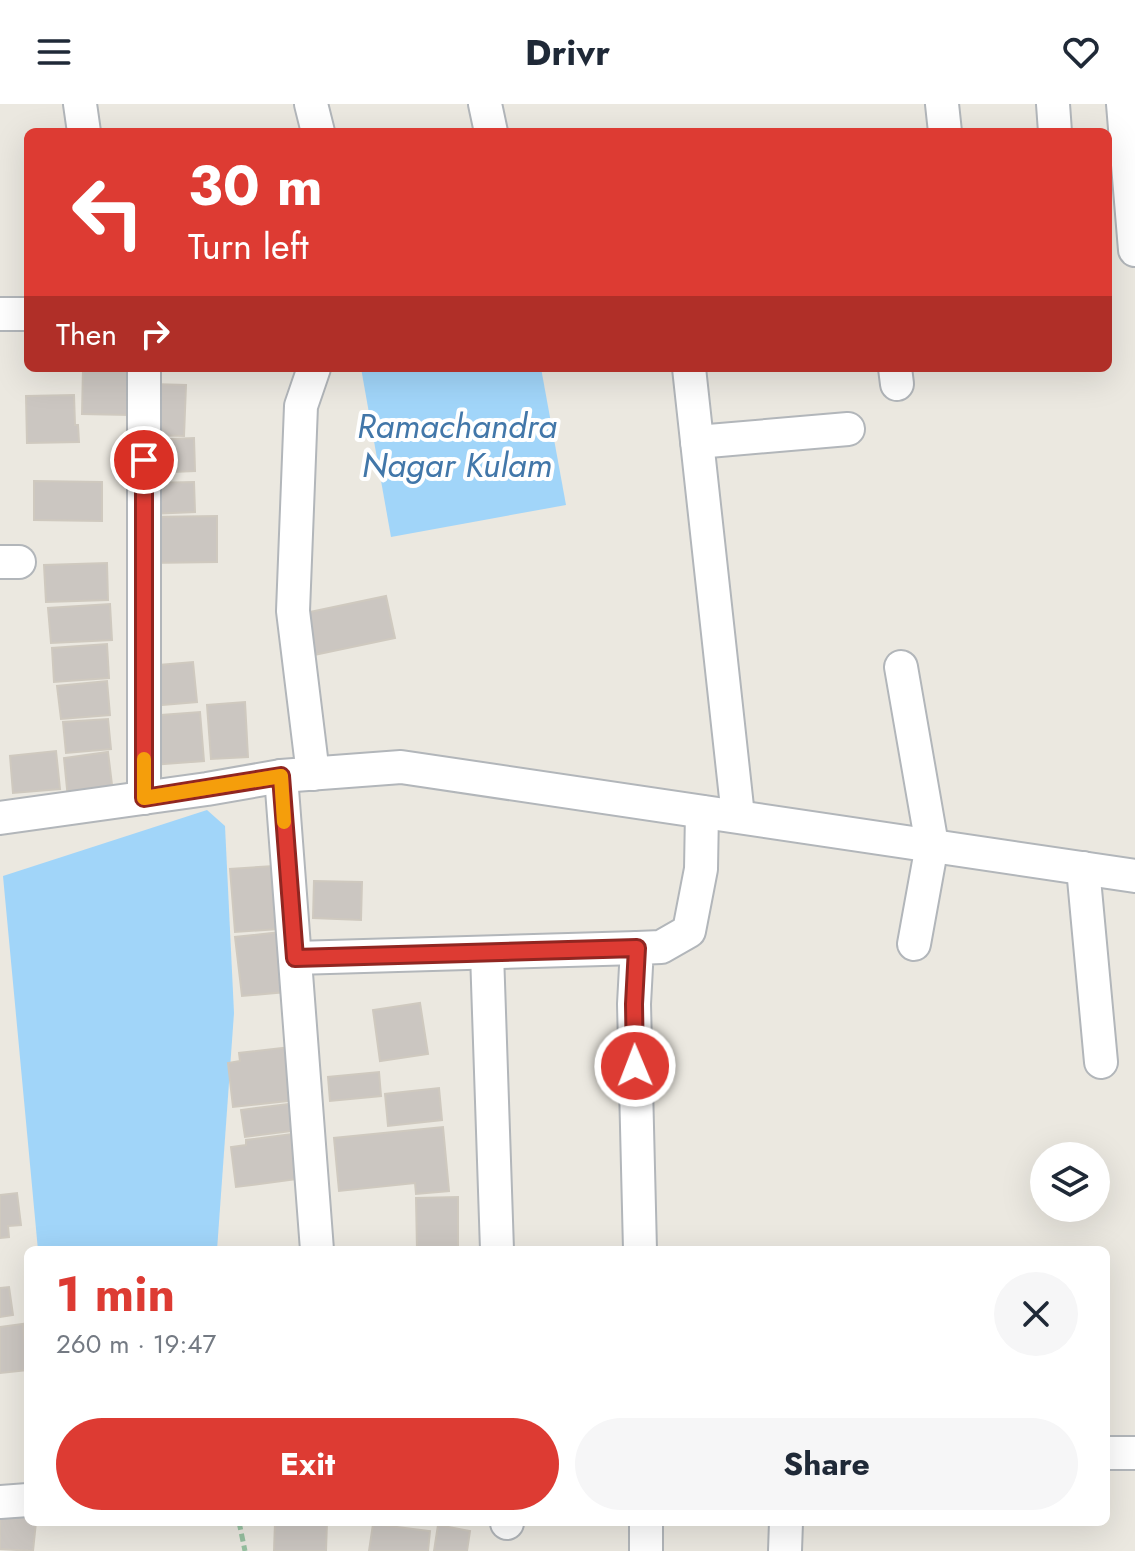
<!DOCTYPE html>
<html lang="en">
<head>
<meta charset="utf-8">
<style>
	:root { --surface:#fff; --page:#f6f6f7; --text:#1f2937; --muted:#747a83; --accent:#dd3b33 }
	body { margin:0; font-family:Jost,sans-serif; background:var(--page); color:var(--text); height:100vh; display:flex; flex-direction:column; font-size:30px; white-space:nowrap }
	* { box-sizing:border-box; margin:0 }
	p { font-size:26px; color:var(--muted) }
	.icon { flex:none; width:44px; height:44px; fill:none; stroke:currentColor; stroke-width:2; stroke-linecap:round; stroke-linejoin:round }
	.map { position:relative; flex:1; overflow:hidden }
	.side { position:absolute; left:24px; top:1142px; width:1086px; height:280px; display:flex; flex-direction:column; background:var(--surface); border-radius:12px; box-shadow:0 8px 32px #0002 }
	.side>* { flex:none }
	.top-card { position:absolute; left:24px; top:24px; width:1088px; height:244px; border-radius:12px; box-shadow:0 8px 32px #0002; background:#dd3b33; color:#fff; overflow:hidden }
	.tools { position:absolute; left:1030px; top:1038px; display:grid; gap:16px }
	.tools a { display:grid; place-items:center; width:80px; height:80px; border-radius:50%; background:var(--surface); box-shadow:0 8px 32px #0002; font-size:40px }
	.pin { position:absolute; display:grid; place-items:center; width:68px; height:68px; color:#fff; margin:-34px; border:4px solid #fff; border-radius:50%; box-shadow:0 2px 8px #0007 }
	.me { position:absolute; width:88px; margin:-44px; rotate:359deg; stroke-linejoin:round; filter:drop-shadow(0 0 6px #0008) }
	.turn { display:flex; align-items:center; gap:28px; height:168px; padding:0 32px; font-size:36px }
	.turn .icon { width:104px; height:104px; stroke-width:2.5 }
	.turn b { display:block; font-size:56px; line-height:68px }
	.then { display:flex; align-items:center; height:76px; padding:0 32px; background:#0003; gap:16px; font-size:30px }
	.round { display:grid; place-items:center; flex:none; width:84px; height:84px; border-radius:42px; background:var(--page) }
	.summary { display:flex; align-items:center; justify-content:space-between; height:136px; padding:0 32px }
	h1 { font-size:48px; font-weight:700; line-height:60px; color:var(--accent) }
	.button { display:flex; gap:16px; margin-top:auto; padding:16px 32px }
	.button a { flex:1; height:92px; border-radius:48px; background:var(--accent); color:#fff; font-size:32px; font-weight:700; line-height:92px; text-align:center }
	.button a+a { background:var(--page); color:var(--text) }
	header { display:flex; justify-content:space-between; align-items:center; height:104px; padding:0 32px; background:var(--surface); font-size:36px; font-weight:700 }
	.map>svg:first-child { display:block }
</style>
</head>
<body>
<header><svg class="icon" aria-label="menu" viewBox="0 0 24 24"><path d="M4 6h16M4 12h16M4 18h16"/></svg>Drivr<svg class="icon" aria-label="heart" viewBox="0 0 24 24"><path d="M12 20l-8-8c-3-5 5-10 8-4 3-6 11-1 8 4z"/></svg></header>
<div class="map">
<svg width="1135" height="1447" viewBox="0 0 1135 1447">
	<rect width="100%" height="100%" fill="#ebe8e0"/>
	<g fill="#a1d5f9">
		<path d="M361,264H541L566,401L391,433Z"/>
		<path d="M207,706L225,722L234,909L217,1146H38L3,772Z"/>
	</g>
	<g fill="#cbc6c1" stroke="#cfc9bf" stroke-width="2">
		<path d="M83,264H131L130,311L82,310Z"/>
		<path d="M151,280L186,281L184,332L149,331Z"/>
		<path d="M74,291L75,321H78L79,338L27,339L26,292Z"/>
		<path d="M194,334L195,367L148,369L147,336Z"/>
		<path d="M34,377L102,378V417L34,416Z"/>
		<path d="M194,378L195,408L150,410L149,379Z"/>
		<path d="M217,412V458L149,459L148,413Z"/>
		<path d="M107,459L108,496L46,498L44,461Z"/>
		<path d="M386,492L395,534L314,551L305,509Z"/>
		<path d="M110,500L112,536L51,539L48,504Z"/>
		<path d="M107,540L109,574L54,578L52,544Z"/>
		<path d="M193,558L197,598L151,602L147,562Z"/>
		<path d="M107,577L110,611L61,615L57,582Z"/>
		<path d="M245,598L248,653L211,655L207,601Z"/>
		<path d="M200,608L204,657L152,661L148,612Z"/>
		<path d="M108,615L111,645L66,649L63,618Z"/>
		<path d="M56,647L60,685L13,689L10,652Z"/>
		<path d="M108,648L113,689L68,695L64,654Z"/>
		<path d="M274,762L279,825L235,828L230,765Z"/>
		<path d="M314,777L362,778L361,816L313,814Z"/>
		<path d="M280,828L286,888L242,892L235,833Z"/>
		<path d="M420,899L428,950L380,957L373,906Z"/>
		<path d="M290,943L296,996L233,1003L228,959L240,957L239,949Z"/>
		<path d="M379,968L381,992L330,997L328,973Z"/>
		<path d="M439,984L442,1016L388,1022L385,990Z"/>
		<path d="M296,999L300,1026L245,1033L241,1006Z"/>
		<path d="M443,1023L449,1087L416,1090L415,1079L339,1087L334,1034Z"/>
		<path d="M299,1029L305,1074L236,1083L231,1043L246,1041V1036Z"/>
		<path d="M17,1089L21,1121L8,1122L9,1133L0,1134V1091Z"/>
		<path d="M458,1093V1146H417L416,1094Z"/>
		<path d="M9,1183L13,1211L0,1213V1184Z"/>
		<path d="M23,1220L27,1266L0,1269V1223Z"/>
		<path d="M0,1405L28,1408V1418H36L33,1447L0,1445Z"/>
		<path d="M275,1418H327L326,1447H274Z"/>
		<path d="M373,1420L430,1427L428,1447H369Z"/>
		<path d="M438,1421L470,1427L467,1447H434Z"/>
	</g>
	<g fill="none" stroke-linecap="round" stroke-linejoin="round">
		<defs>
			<g id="minor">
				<path d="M80,0L84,28"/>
				<path d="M311,0L318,28"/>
				<path d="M485,0L491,28"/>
				<path d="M942,0L945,28"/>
				<path d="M1053,0L1055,28"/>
				<path d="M1123,0L1135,146"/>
				<path d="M0,210H28"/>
				<path d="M689,264L738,712"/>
				<path d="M895,264L897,280"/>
				<path d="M697,338L848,325"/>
				<path d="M0,458H19"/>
				<path d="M901,563L932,741L914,840"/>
				<path d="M313,670L293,507L301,302L314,264"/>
				<path d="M281,672L317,1146"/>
				<path d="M144,694V264"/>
				<path d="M0,714L207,685L281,672L401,663L1135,772"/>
				<path d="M1083,764L1101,958"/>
				<path d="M487,849L497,1146"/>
				<path d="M295,854L637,844"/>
				<path d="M640,1146L634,900L637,844L661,843L689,827L701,765L702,708"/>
				<path d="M1106,1349H1135"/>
				<path d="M0,1398L28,1396"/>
				<path d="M507,1418V1419"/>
				<path d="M646,1418V1447"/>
				<path d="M785,1447L786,1418"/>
			</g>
		</defs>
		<use href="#minor" stroke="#b2b6ba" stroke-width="36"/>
		<path stroke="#97c1a1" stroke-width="5" stroke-dasharray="8 4" stroke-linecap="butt" d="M239,1418L245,1447"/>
		<use href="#minor" stroke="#fff" stroke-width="32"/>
	</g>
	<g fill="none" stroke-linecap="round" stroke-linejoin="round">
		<defs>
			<path id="route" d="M144,356V694L281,672L295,854L637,844L634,900L635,962"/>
		</defs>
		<use href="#route" stroke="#902621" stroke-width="20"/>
		<use href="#route" stroke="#dd3b33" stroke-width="14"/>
		<path stroke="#f59e0b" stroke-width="14" d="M144,655V694L281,672L284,718"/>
	</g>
	<g text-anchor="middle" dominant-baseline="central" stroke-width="8" stroke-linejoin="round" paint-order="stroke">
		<g font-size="34" font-style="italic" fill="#4277a9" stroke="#fff">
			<text x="457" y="322">Ramachandra<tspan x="457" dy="39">Nagar Kulam</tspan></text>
		</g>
	</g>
</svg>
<div class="tools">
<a><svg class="icon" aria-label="layers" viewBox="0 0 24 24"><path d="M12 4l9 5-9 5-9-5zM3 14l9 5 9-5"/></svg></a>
</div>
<div class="pin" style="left:144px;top:356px;background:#d93025"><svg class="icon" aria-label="arrive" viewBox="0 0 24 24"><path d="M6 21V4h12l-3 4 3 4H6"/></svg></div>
<svg class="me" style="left:635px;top:962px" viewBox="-20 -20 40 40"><circle r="17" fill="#dd3b33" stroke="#fff" stroke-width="3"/><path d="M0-11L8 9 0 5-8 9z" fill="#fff"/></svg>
<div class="top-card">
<div class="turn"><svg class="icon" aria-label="left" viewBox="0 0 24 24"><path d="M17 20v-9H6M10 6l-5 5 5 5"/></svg><div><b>30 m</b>Turn left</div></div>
<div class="then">Then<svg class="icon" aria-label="right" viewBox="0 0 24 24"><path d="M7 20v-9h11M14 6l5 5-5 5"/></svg></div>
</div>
<section class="side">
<div class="summary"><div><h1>1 min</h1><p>260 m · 19:47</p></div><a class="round"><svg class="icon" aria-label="close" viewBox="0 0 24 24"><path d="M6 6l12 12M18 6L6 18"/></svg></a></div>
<div class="button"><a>Exit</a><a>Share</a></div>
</section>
</div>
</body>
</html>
